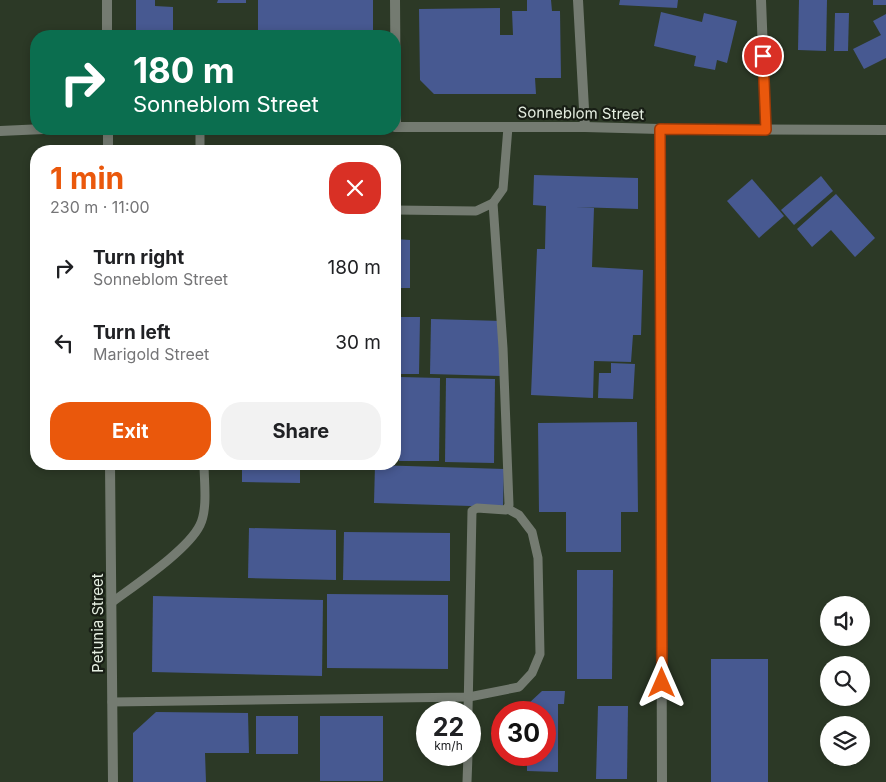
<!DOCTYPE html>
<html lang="en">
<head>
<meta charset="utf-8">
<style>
	:root { --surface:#fff; --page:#f2f2f2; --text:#202124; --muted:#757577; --accent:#ea580c }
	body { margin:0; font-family:Inter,sans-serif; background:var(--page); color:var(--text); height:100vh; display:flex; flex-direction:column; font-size:19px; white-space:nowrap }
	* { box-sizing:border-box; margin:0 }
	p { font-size:16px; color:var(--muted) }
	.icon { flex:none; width:28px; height:28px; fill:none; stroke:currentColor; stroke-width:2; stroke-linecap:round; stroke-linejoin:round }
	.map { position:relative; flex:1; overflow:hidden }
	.details { position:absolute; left:30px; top:145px; width:371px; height:325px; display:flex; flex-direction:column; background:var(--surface); border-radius:20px; box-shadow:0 2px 8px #0003 }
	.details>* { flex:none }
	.hud { position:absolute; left:30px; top:30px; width:371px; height:105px; border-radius:20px; box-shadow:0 2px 8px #0003; background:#0b6e4f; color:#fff; overflow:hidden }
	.tools { position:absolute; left:820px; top:596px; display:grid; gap:10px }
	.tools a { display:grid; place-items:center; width:50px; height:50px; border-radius:50%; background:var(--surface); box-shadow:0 2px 8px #0003; font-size:25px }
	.speed { position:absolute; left:416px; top:701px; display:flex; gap:10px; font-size:25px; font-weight:700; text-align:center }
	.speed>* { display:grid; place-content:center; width:65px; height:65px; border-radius:50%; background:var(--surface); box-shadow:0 2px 8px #0003; line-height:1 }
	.speed small { font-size:12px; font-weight:400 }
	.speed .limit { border:8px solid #d22; background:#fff; color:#111 }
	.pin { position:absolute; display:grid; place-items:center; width:42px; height:42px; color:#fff; margin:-21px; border:2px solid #fff; border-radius:50%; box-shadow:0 1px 5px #0007 }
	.me { position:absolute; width:55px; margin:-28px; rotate:0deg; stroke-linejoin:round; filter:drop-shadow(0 0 4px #0008) }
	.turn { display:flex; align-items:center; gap:18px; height:105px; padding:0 20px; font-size:22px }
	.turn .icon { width:65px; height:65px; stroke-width:2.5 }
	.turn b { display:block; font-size:35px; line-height:42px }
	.round { display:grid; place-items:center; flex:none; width:52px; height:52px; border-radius:20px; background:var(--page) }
	.headline { display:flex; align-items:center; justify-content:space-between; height:85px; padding:0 20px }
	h1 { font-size:30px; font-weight:700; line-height:38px; color:var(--accent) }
	.primary-button { display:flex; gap:10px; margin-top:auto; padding:10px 20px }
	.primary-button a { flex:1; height:58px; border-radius:20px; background:var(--accent); color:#fff; font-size:20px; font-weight:700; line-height:58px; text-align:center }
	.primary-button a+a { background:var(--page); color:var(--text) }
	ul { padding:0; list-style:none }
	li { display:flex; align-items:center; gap:15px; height:75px; padding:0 20px }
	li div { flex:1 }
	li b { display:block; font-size:19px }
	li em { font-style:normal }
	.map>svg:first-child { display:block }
</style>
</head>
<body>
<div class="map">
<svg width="886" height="782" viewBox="0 0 886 782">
	<rect width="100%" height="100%" fill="#2c3926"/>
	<g fill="#475991">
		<path d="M136,0H155V6L173,7V36H136Z"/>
		<path d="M218,0H246V3H217Z"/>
		<rect x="258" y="0" width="115" height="36"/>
		<path d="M527,0H551L552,11H560L561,78H535L536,94H434L420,80L419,9L500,8V35H513L512,11H527Z"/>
		<path d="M620,0H678L677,8L619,5Z"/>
		<path d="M799,0H827L826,51L798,50Z"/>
		<rect x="873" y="0" width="13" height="5"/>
		<path d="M661,12L702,22L704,13L737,21L727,63L717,60L715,70L694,66L696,56L654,46Z"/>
		<path d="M835,13H849L848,51H834Z"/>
		<path d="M886,14V58L864,69L853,49L881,35L873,21Z"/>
		<path d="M534,175L638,178V209L576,207L594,208L592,267L643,270L641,335H633L631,362L594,361L593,398L531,395L537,249H545L546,206L533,205Z"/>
		<path d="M821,176L833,191L794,225L781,210Z"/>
		<path d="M752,179L784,216L759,238L727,201Z"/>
		<path d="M836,194L875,238L855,257L831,230L812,247L797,229Z"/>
		<path d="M395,239L410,240V288H395Z"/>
		<path d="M395,317H420L419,374H399V360H395Z"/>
		<path d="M431,319L503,321L501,376L430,374Z"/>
		<path d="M611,363L635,364L633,399L598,398L599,373H611Z"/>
		<path d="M400,377L440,378L439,461H399Z"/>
		<path d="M446,378L495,379L494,463L445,462Z"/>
		<path d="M637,422L638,512H621V552H566V512H539L538,423Z"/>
		<path d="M242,464H300V483L242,482Z"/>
		<path d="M375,465L504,469L503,507L374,503Z"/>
		<path d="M249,528L336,530V580L248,578Z"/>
		<path d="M344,532L450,533V581L343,580Z"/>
		<path d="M577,570H613L612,679H577Z"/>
		<path d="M327,594L448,595V669L327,668Z"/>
		<path d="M153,596L323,600L322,676L152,672Z"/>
		<rect x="711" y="659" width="57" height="123"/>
		<path d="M542,691H565L564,704H558V772L527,771V755H545V712H528V704Z"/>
		<path d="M598,706H628L627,779H596Z"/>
		<path d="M156,712L248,713L249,753H205L206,782H133V733Z"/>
		<rect x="256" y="716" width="42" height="38"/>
		<rect x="320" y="716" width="63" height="65"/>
	</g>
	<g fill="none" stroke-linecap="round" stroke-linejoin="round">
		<g stroke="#747b71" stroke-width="9">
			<path d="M200,129V151"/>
			<path d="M395,210L476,211L493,203L503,189L508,127"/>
			<path d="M111,603C135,585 188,550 200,525C208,509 204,481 204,464"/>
			<path d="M112,702L469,697L519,687L532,673L540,654L538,558L532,532L519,515L508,509"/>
			<path d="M468,712L472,511L477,508L506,510L509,505L503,348L493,203"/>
			<path d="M467,782L468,755"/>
		</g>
		<g stroke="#747b71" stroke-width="10">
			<path d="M107,0V36"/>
			<path d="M395,0L396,127"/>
			<path d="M578,0L585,127"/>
			<path d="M761,0L766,130"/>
			<path d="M395,127H585L660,129L886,130"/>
			<path d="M108,129V151"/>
			<path d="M660,129L662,782"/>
			<path d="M0,131L44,129"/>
			<path d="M110,464L113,782"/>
		</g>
	</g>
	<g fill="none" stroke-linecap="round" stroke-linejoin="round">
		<defs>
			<path id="route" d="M662,683L660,129L766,130L763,56"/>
		</defs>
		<use href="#route" stroke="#983908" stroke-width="12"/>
		<use href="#route" stroke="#ea580c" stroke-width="9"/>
	</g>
	<g text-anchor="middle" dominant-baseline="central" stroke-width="4.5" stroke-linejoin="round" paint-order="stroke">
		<g font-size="15" fill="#e4ede0" stroke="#181e15">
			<text transform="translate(581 113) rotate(1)">Sonneblom Street</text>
			<text transform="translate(97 623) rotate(-90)">Petunia Street</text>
		</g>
	</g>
</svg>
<div class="tools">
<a><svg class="icon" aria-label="sound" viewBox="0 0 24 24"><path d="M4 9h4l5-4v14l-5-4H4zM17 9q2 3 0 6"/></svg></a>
<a><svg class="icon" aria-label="search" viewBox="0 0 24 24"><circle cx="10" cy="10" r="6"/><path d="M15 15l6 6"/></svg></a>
<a><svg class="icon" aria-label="layers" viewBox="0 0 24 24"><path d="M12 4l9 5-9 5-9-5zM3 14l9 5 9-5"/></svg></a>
</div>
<div class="speed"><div>22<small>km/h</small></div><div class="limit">30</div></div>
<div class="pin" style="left:763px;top:56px;background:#d93025"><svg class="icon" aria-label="arrive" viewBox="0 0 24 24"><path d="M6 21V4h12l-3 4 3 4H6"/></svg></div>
<svg class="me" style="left:662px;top:683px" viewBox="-20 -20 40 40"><path d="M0-17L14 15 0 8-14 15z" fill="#ea580c" stroke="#fff" stroke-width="4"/></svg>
<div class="hud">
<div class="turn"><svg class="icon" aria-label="right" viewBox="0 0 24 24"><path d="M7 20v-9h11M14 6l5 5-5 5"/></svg><div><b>180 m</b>Sonneblom Street</div></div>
</div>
<section class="details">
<div class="headline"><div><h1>1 min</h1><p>230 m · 11:00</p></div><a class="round" style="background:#d93025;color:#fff"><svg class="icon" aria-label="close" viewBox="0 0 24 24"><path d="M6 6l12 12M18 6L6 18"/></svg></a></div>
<ul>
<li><svg class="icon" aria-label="right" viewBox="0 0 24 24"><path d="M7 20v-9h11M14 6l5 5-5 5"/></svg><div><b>Turn right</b><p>Sonneblom Street</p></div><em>180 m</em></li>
<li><svg class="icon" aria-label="left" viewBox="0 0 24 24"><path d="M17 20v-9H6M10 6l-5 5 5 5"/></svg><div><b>Turn left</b><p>Marigold Street</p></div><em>30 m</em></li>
</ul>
<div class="primary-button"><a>Exit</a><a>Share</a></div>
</section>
</div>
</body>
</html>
